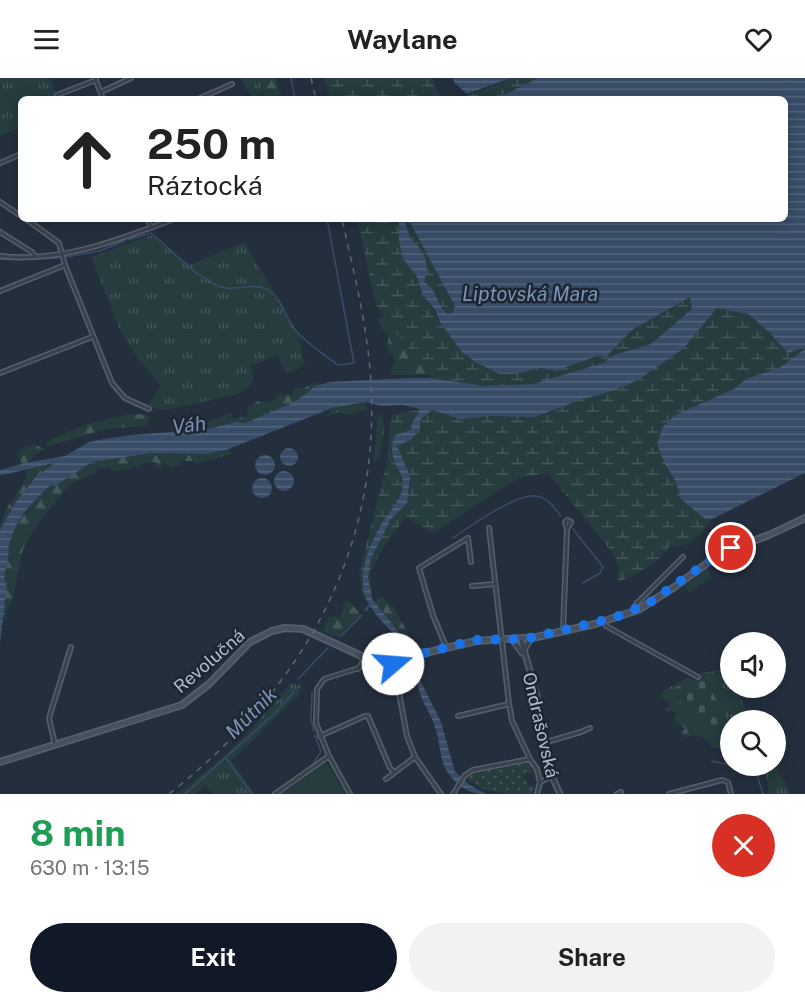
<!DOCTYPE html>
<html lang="en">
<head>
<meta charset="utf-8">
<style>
	:root { --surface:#fff; --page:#f2f2f2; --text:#222; --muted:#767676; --accent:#111827 }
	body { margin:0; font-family:"Public Sans",sans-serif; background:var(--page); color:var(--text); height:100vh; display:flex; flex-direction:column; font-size:22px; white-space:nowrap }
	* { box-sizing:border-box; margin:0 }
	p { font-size:20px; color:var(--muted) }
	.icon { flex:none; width:33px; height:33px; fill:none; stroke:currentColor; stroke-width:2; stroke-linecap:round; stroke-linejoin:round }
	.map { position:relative; height:716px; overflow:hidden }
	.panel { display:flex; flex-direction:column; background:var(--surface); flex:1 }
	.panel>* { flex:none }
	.hud { position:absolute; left:18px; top:18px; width:770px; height:126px; border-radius:9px; box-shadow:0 3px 15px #0003; background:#fff; color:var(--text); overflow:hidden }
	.controls { position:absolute; left:720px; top:554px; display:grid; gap:12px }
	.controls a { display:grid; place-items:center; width:66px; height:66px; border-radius:50%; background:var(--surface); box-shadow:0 3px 15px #0003; font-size:30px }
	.pin { position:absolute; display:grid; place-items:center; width:51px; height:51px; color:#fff; margin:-26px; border:3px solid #fff; border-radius:50%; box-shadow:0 2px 6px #0007 }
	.me { position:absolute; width:66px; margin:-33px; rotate:72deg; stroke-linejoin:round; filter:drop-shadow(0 0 4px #0008) }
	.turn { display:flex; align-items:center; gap:21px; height:126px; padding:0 30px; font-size:27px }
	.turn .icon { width:78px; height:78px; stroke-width:2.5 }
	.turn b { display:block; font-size:42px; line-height:51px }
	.round { display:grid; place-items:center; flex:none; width:63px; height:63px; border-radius:32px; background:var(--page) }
	.headline { display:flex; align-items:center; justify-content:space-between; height:102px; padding:0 30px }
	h1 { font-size:36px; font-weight:700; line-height:45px; color:#1e9e55 }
	.button { display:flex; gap:12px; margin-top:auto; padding:12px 30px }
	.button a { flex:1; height:69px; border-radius:36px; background:var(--accent); color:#fff; font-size:24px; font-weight:700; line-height:69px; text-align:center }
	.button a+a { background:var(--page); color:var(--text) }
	header { display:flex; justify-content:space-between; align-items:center; height:78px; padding:0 30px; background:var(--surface); font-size:27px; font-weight:700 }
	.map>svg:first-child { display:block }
</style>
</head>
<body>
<header><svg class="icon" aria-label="menu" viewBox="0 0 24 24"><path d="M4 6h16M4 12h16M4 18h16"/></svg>Waylane<svg class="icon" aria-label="heart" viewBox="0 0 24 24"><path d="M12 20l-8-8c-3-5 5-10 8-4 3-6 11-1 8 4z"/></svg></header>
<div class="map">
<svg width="805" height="716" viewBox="0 0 805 716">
	<defs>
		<pattern id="grass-tufts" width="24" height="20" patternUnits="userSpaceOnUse" patternTransform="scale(1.5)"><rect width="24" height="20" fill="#263c3f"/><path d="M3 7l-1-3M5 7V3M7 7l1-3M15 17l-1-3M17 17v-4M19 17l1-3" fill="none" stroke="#435659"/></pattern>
		<pattern id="forest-firs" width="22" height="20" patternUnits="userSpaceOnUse" patternTransform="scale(1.5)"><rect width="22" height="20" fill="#263c3f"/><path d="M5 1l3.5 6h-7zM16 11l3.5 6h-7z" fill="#435659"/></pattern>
		<pattern id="wetland-marsh" width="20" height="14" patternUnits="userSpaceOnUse" patternTransform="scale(1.5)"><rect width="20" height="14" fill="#263c3f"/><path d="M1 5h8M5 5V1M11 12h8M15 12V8" fill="none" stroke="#435659"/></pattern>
		<pattern id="cemetery-stones" width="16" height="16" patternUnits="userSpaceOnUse" patternTransform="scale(1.5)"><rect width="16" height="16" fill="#263c3f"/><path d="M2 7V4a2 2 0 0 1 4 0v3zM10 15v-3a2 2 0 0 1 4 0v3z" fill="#435659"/></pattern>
		<pattern id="park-dots" width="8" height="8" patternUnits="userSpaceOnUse" patternTransform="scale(1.5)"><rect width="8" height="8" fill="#263c3f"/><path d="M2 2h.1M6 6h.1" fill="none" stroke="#435659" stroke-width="1.8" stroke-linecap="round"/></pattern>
		<pattern id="water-rules" width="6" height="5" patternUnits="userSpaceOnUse" patternTransform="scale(1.5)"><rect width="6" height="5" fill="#394c67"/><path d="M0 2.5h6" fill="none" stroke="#53647b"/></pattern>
	</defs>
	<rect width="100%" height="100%" fill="#242f3e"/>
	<g fill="url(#grass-tufts)">
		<path d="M0,0H50L57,21H21V49L0,58Z"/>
		<path d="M241,0H260L262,17L252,21Z"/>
		<path d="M151,157L190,187L244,164L297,253L305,287L286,296L277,277L250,288L254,301L247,310L238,316L166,332L147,329L161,308L138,281L120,252L91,179Z"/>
		<path d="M730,590V609H735L751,642H730V648L705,602L701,601V595Z"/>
		<path d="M290,606L301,607L298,618L231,683L255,716H214L205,707L196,716H177L222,680L246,657Z"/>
		<path d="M768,687H775L791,716H769L765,690Z"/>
	</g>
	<g fill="url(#forest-firs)">
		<path d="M260,0H276L282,21H264Z"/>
		<path d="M388,235L439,297H392L391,291L396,283L387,270L389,256L383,252L378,242Z"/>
		<path d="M313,305L321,306L290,326L257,341L245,345L234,344L204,352L208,344L230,335L233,337L232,342L247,338L248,329L258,323L271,324L279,316L291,317L296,309L303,311Z"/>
		<path d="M366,324L367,332C357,332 348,340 339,334L326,339L332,330Z"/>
		<path d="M378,335C391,347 380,367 379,382L374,383Z"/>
		<path d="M147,336L149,342L146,348L105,351L46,369L47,363L87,346L126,337Z"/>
		<path d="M34,366L44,371L39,375L33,377L31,383L22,386L17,377L23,370Z"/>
		<path d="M226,372L234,375L195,386L193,383H182L181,387L172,389L163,385L162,390H156V384L144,385L137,391L135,387L128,391L111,393L110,390H98L95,395L71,406L64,413L36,448L23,471L12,524L7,531L6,540H3L7,508C2,500 6,490 8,481C9,475 8,468 10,463C17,439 33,423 51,407H56L83,388L103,381L151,375L206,376Z"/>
		<path d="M51,384L55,385L35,400L15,425L0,452C0,428 26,414 27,390Z"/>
		<path d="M708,490L711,499L689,515L685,508Z"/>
		<path d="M381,518L394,530L415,568L416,571L413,574L376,527V522Z"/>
		<path d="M348,522L361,537L339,558H332L323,553L329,539L341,538L344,524Z"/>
		<path d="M688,599L694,602L730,679L728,680L719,670H713C706,658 698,656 685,659L681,656L685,650L674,643L676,634L665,632L671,626L661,618L662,614Z"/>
	</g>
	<g fill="url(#wetland-marsh)">
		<path d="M324,0H432L440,21H330Z"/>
		<path d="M513,0H538L496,21H459Z"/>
		<path d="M357,141H399V164L403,181L416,197L423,217L430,225L440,244L462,274L516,296L541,290L556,293L597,278L606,279L632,252L690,219L717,230L748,236L768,253L788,275L805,269V271L779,290L746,301L734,311L675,337L665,386L675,402L681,421L705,440L712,441C696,459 695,469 670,468C656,487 639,495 618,504V488L610,472L548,395L518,400L433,455L406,439L384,468L370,494L372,521L390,541L384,546L371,528L367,533L365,532L369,526L363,518L359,496L387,384L391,337L422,331L431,300L376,227Z"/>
		<path d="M403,141H408L455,228L453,234L448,236C435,225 439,213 423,204C429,189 427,178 417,167C414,164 412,163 410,159C408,153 407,148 403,141Z"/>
	</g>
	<path fill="url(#cemetery-stones)" d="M701,601L707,604L730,648V678L677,621L671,611Z"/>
	<path fill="url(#park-dots)" d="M528,684L533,688L537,703L528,704L535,702L533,695L523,698V700L526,702L528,708L535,706L532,716C509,716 480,716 466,700L475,693Z"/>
	<path fill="#263c3f" d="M325,685L328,686L345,716H282Z"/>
	<g fill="url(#water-rules)">
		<path d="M453,0H511L467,16L454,4Z"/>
		<path d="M538,0H805V269L788,275L768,253L748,236L717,230L684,270L638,302L615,312L580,322L534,339L489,338L461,341L432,332L420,342V352L410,362L397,368L410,398L407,425L391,441L371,480L368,499L372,521L412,571L420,602L441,644L455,694L470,707L486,716C469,716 458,709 448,695C440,683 440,666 436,652C433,641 427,632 423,623C417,609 413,582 406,571C392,550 366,534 363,508C361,485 372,462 383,443C390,433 399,425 402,412C408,391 384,387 395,357L411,352L412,345L420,331L402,327L382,328L366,324L332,330L226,372L206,376L151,375L92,384L55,408L51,407C33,423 17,439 10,463C8,468 9,475 8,481C6,490 2,500 7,508L0,565V452L15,425L35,400L54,385L7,396L0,397V392L25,385L65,378L89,364L104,361L132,357L209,351L235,344L245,345L290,326L306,316L315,308L330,304L408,300H431L484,308L533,306L603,285L614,277L651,266L692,231L690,219L632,252L606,279L597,278L556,293L541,290L516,296H499L474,283L462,274L440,244L436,233L423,217L416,197L403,181L399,164V141H403C407,148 408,153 410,159C412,163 414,164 417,167C427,178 429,189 424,204C439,213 435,226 448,236L453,234L455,228L408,141H784V21H496Z"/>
		<path d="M805,271V395L712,441H705L681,421L675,402L665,386L657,366L662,350L675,337L734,311L746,301L779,290Z"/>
		<circle cx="289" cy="379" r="9"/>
		<circle cx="265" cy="387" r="10"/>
		<circle cx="284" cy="403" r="10"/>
		<circle cx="262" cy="410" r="10"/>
	</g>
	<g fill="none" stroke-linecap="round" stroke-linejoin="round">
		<g stroke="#394c67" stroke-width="1.5">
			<path d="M291,0L295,21"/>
			<path d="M128,162L151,155C172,172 191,195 216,207C233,216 253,202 270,213C284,223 286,244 298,255C309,267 325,277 338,287L354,285L327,141"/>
			<path d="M67,179L99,173L125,163"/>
			<path d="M0,181L18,182L58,180"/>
			<path d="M573,451L603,489L600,495L583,505"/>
			<path d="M453,460C470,448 517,415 536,418C547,419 555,430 561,438"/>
			<path d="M365,532L370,526"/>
			<path d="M340,559L362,537"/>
			<path d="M298,601L328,570"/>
			<path d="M312,615L311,641L314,653"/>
			<path d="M226,680L252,716"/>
			<path d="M712,683L730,687"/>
			<path d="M314,684L321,674L315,657"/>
			<path d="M733,687L755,691L763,716"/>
			<path d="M185,716L276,634L293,615L295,610"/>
		</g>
		<defs>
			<g id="minor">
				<path d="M95,0L103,21"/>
				<path d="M101,14L131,0"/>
				<path d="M57,17L96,2"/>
				<path d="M198,21L232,6"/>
				<path d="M0,85L21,76"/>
				<path d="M0,124L21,138"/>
				<path d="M26,141L59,165L65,187L112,305L125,320L149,331"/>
				<path d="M148,141L151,150"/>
				<path d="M0,154L32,174L35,178"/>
				<path d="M0,178C61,185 118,162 174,141"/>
				<path d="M0,213L65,187"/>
				<path d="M0,295L92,259"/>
				<path d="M489,450L509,626"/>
				<path d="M472,508L495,506"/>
				<path d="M634,533L636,526L683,479"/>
				<path d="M603,544L606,548L698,599"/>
				<path d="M563,552L567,451L565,444L567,442L571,444L567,451"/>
				<path d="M446,569L433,537L419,490L468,460L471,484"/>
				<path d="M393,583L407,658L415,679L441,716"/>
				<path d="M358,591L363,584L361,579"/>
				<path d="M458,638L509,626L512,643L530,681L537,691L540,704L537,716"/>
				<path d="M320,658L365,638H368L390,690L394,694"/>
				<path d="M543,665L581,654L590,650"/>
				<path d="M55,667L49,640L71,569"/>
				<path d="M386,701L415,679"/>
				<path d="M540,704L551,699"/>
				<path d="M275,716L329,678"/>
				<path d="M350,716L329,678L316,645L317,611L324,601L378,584"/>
				<path d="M453,716L465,697L473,692L530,681"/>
				<path d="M617,716L621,714"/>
				<path d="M669,716L722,702L728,704L731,716"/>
			</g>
			<g id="tertiary">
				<path d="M512,561L522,575"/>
				<path d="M521,561L537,618L546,685L560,716"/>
				<path d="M524,572L531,560"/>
			</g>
			<path id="secondary" d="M0,684L182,627L209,606L250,564L272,553L285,550L303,551L366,580L386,584L476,563L537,559L595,546L638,532L673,510L721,475L769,457L805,440"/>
		</defs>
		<use href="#minor" stroke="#565f6c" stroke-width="6"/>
		<use href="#tertiary" stroke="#565f6c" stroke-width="7"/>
		<use href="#secondary" stroke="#565f6c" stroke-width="8"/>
		<use href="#minor" stroke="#38414e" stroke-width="3"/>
		<use href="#tertiary" stroke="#38414e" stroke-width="4"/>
		<use href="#secondary" stroke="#465061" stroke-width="4.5"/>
		<g stroke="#5a6575" stroke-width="1.5" stroke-dasharray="6 6" stroke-linecap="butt">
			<path d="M311,0L316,21"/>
			<path d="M169,716C300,613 380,477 371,306C368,250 354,195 342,141"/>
		</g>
	</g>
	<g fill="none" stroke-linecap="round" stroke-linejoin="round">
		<path stroke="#1a73e8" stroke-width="10" stroke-dasharray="0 18" d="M393,586V583L476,562L526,561L614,540L649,525L718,477L731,470"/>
	</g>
	<g text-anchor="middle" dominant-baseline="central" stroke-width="5" stroke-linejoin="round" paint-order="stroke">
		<g font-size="18" fill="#b4bcc9" stroke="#1d2633">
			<text transform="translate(209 583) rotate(-41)">Revolučná</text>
			<text transform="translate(541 647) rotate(77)">Ondrašovská</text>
		</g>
		<g font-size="20" font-style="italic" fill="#7c92b1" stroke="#1d2633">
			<text x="530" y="216">Liptovská Mara</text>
			<text transform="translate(189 347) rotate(-7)">Váh</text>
			<text transform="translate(251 635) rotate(-45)">Mútnik</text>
		</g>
	</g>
</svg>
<div class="controls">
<a><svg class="icon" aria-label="sound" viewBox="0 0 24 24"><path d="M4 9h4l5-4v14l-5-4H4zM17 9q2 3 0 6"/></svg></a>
<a><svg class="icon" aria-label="search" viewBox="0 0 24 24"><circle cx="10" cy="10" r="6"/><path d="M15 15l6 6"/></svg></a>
</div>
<div class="pin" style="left:731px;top:470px;background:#d93025"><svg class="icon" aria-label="arrive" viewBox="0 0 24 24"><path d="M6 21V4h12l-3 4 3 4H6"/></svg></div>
<svg class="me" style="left:393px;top:586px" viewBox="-20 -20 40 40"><circle r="19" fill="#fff"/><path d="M0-13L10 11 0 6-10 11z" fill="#1a73e8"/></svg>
<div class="hud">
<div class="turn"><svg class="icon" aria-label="ahead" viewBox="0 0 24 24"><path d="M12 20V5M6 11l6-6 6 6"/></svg><div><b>250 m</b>Ráztocká</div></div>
</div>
</div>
<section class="panel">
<div class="headline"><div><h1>8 min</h1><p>630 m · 13:15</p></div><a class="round" style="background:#d93025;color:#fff"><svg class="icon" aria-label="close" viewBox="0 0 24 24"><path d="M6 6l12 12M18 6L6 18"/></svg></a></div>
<div class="button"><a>Exit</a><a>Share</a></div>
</section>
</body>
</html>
